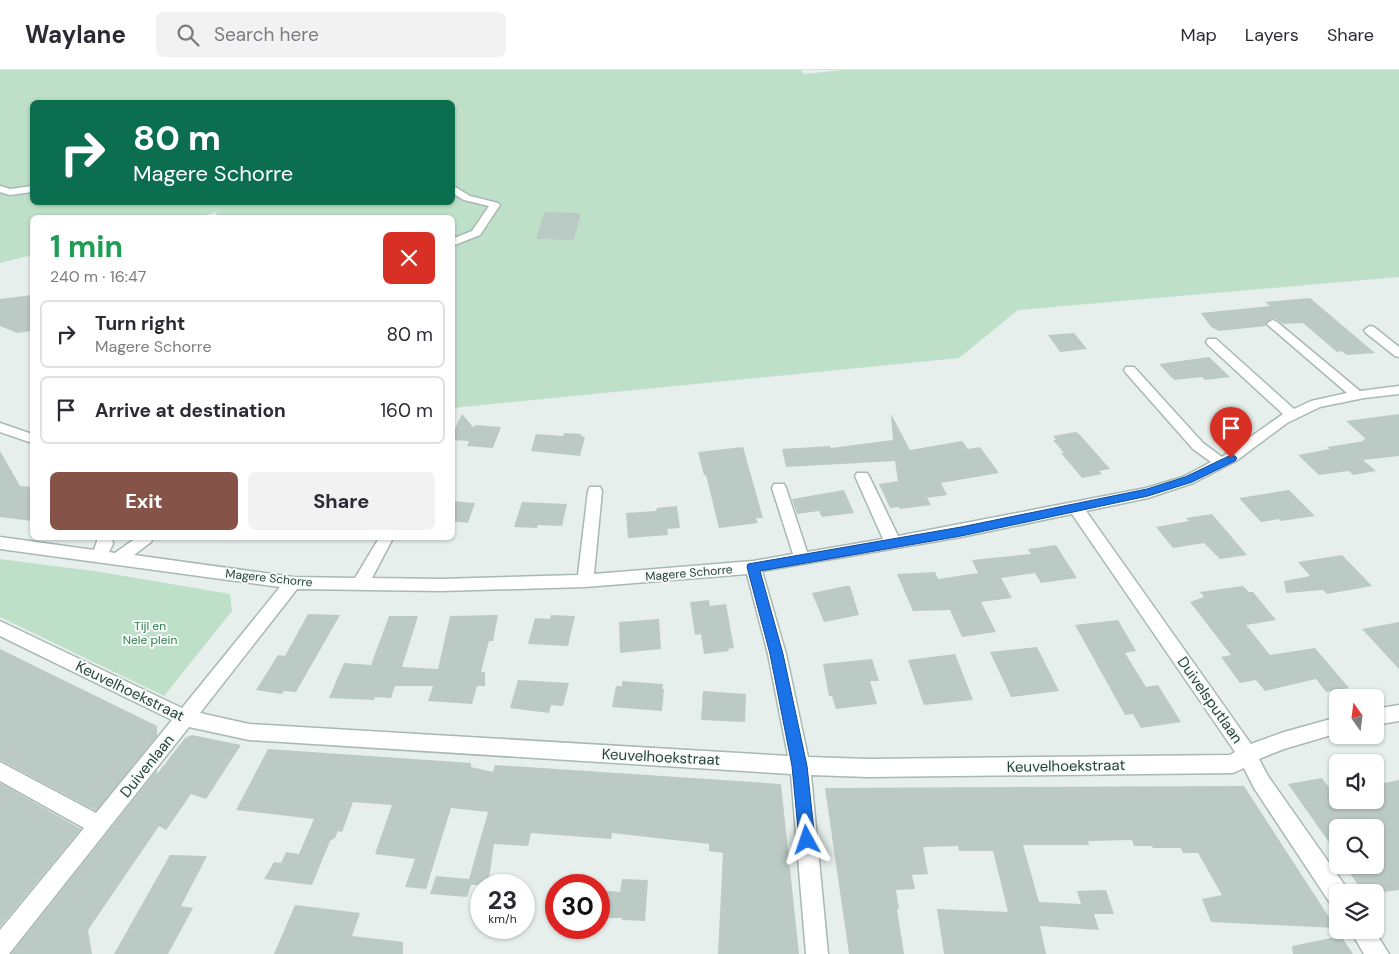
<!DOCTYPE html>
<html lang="en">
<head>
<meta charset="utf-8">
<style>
	:root { --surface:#fff; --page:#f2f2f3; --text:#2b2b33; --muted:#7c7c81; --line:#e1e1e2; --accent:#855347 }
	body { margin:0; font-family:"DM Sans",sans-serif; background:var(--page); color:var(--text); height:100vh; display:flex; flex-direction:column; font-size:19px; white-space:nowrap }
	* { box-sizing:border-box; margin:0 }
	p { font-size:16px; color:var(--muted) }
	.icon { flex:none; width:28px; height:28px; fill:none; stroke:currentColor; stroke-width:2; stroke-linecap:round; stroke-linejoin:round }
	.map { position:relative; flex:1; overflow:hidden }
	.sheet { position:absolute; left:30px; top:145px; width:425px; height:325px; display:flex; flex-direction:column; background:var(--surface); border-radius:8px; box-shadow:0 1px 4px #0004 }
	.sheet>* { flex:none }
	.banner { position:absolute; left:30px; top:30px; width:425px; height:105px; border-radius:8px; box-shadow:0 1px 4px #0004; background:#0b6e4f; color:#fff; overflow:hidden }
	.needle { width:32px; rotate:346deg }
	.buttons { position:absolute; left:1329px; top:619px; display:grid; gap:10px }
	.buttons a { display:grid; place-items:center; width:55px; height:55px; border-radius:8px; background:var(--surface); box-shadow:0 1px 4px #0004; font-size:25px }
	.speed { position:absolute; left:470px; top:804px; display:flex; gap:10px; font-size:25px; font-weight:700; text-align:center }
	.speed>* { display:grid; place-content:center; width:65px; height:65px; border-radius:50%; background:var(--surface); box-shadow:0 1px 4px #0004; line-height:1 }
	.speed small { font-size:12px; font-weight:400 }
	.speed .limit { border:8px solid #d22; background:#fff; color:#111 }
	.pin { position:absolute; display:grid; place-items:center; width:42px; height:42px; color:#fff; margin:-51px -21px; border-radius:50% 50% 50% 0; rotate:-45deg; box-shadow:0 0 5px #0007 }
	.pin .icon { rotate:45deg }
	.me { position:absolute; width:55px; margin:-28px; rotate:355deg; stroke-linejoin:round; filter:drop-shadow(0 0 4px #0008) }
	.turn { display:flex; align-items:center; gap:18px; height:105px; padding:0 20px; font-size:22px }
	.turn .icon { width:65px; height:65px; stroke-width:2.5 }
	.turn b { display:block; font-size:35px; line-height:42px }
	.round { display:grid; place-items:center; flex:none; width:52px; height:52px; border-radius:8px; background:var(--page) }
	.headline { display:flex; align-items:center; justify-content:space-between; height:85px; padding:0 20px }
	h1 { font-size:30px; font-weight:700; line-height:38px; color:#1e9e55 }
	.primary-button { display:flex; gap:10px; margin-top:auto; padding:10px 20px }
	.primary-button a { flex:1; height:58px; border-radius:8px; background:var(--accent); color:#fff; font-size:20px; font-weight:700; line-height:58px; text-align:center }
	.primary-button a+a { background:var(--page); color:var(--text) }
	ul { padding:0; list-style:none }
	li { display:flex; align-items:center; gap:15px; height:68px; margin:0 10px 8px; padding:0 10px; border:2px solid var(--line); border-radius:8px }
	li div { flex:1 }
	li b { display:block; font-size:19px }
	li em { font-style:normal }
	header { display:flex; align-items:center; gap:30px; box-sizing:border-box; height:70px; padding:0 25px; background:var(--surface); border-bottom:1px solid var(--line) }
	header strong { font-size:24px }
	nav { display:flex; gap:28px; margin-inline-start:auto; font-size:18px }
	.search { width:350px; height:45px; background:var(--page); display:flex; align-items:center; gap:12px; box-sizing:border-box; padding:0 18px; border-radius:8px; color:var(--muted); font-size:19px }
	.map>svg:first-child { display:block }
</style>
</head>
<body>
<header>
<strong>Waylane</strong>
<div class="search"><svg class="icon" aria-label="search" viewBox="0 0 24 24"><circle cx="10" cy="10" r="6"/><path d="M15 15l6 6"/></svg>Search here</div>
<nav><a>Map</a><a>Layers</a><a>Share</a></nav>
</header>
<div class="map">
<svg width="1399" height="884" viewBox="0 0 1399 884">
	<rect width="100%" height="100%" fill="#e6efeb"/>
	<g fill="#bfe0c8" fill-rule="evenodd">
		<path d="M0,0H801L804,4L843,0H1399V207L1018,240L959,288L453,338L452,148H218L216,142L194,148H32V185L0,193ZM32,32H452V132H32Z"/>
		<path d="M0,489L101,502L230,524L232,541L164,626L0,547Z"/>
	</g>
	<g fill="#bbcac4">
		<path d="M544,142L581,143L574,170L536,169Z"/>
		<path d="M32,225V261L17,263L0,256V229Z"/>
		<path d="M1310,228L1375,283L1347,285L1341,281L1337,282L1303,253L1283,254L1274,248L1266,253V256L1219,261L1211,257L1201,243L1270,236L1265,232Z"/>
		<path d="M1074,263L1087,279L1060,282L1048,265Z"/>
		<path d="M1209,287L1230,307L1205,310L1202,307L1174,310L1159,294Z"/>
		<path d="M462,344L474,358L475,355L501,357L493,378L467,376L469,371L452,370V365Z"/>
		<path d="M891,344L910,380L962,371L968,379L980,377L999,403L941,413L947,425L927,428L931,435L900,439L899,437L890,438L879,414L898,411L895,391L786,397L782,379L830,376L831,378L893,370Z"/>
		<path d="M1399,344V386L1363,390L1376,401L1353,405L1349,401L1319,405L1298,385L1330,379L1327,377L1364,371L1362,370L1366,369L1346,351Z"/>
		<path d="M1076,362L1080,365L1110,399L1099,401L1102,404L1082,408L1061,383H1064L1053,370H1056L1053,366Z"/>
		<path d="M564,363L582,364L581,366L585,367L580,386L531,381L536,364L563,366Z"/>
		<path d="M743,377L763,448H756L758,453L719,458L706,405H704L698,382Z"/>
		<path d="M0,381L20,416L32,417V451L0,447Z"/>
		<path d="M844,420L854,443L822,447L819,441L797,444L792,429Z"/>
		<path d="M1289,420L1315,446L1281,451L1279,449L1261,452L1239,428Z"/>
		<path d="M452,431L475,433L468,453L452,451Z"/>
		<path d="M522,432L567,434L562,456L538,455L537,458L514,457Z"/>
		<path d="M677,436L680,458L667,459L668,465L628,468L626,443L656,441L657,438Z"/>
		<path d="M1212,444L1247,485L1220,489L1204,473L1173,478L1156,457L1189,451L1186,448Z"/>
		<path d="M1056,475L1077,508L1041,513L1035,503L1001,508L1012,528L981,532L996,562L962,567L950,540L913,541L897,504L935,502L938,509L978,503L972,490L1031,484L1028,479Z"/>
		<path d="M1342,485L1372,516L1327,524L1323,520L1286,523L1284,511L1310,506L1298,492Z"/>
		<path d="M846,516H850L859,545L824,552L812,523Z"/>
		<path d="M1243,516L1249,522H1253L1276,550L1246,555L1270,585L1315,578L1349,618L1326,622L1316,609L1265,621L1256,610L1240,613L1221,587L1231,585L1190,532L1204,527L1200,522Z"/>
		<path d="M709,530L710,536L726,534L734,578L728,579L729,581L704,584L701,564L695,565L690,532Z"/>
		<path d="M308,544L340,545L296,622L284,621L282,624L256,620L278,585L285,586Z"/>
		<path d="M498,545L493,571H489L481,602H485V616H477L472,634L428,631L433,616H395L391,628L375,627L374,630L329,628L344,593L371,595L389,546H418L402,597L438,599L450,546Z"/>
		<path d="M551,545L575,546L568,576L528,574L535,548L550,549Z"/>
		<path d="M659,549L661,579L620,583L619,552Z"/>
		<path d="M1118,550L1136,581L1125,583L1146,617L1158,615L1181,652L1141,658L1133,644L1125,645L1075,555Z"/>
		<path d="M1399,552V599L1362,559Z"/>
		<path d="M1037,577L1059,621L1011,627L990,582Z"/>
		<path d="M0,579L157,656V666L96,741L0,690Z"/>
		<path d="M955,584L973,630L924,635L908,590Z"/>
		<path d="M872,589L879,611H870L877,634L836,639L832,626H829L823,594Z"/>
		<path d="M518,610L569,613L563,636L551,635L549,643L510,638Z"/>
		<path d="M622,611L663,614L662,619H664L662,641L612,637L616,616H622Z"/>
		<path d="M703,621L746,624L745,652L701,650Z"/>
		<path d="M192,665L241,675L206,729L191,724L166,760L159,756L88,860L92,884H11L157,700V704L185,668Z"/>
		<path d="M268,679L471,693V697L493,702L495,695L781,714L799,884H718L723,783L709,781V774L612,763L611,769L531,763L528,776L494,774L488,815H471L467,827L430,824L436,806L469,809L488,742L451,738L426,819L405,817L415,789L375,784L392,735L353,732L342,762L338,761L335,768L330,771L312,815L264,809L274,792L281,793L286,782L299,784L314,749L236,740Z"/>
		<path d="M1322,708L1338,730H1375V715L1399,710V820L1384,822H1363L1344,795H1375V758H1338V785L1288,714Z"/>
		<path d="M0,713L81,759L0,857Z"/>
		<path d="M1244,716L1336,858L1211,852L1202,829L1222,825L1198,783H1183L1181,778H1153L1152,776H1134L1132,770L1088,771L1089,775H1023L1039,832L1081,834L1077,821L1106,820L1114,844H1094L1099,860L1040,856L1046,884H944L937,839L1008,842L993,781H959L958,776L923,777L928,804L912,805L915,819L896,820L899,839H897L904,884H849L825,718Z"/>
		<path d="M170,785L207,786L181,836L193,838L168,884H114Z"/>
		<path d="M622,809L648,810L645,851L622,850V848H599V820L620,822Z"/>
		<path d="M295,835L360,843L352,866L403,872V884H274Z"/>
		<path d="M1341,866L1353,884H1293L1292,876Z"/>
	</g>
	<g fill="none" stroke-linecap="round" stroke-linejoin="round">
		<defs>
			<g id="minor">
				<path d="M452,115L470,126L498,133L500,135L480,165L452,176V169L472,161L489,136L464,130L452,123Z"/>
				<path d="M0,116L10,119L32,116V122L10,125L0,122Z"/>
				<path d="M1273,250L1277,252L1360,321L1399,316V324L1364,328L1320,337L1287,353L1236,391L1193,413L1148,428L1086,441L1251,674L1284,662L1338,647V663L1284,679L1259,689L1268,706L1346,817L1348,822H1338V836L1330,833L1254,718L1244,698L1233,703L868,707L811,705L828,884H806L791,704L249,670L189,657L9,884H0V860L84,758L0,711V692L96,743L172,650L0,566V551L182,638L280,517L0,479V467L94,480L98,468H112L113,474L109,482L115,483L136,468H153L151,472L134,485L293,507L355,508L379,468H393L372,508L441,509L578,505L588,421L590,417H600L602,421L594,504L753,491L793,484L772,418L774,414H784L786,418L807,482L883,469L855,406L857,403H867L869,406L898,466L1146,418L1183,407L1211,392L1193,379L1126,303L1124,300L1126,297H1134L1203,373L1222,387L1283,344L1208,275L1206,272L1208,269H1216L1294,339L1311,331L1347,323L1269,256L1267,254L1269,252ZM1072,444L1235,682L1230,685L868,689L808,687L786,584L762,501L961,467ZM747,504L768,584L788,686L249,654L200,643L297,519L441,521L585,517Z"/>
				<path d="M1370,256L1374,257L1399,277V287L1395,286L1366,263L1364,260Z"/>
				<path d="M0,353L32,364V373L0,362Z"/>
				<path d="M1399,635V651L1375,655V639Z"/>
				<path d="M1350,860H1374L1389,884H1364Z"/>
			</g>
		</defs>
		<use href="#minor" stroke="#a8b8b2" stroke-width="3"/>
		<use href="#minor" fill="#fff" fill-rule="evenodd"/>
	</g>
	<path fill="#1a73e8" stroke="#114b97" d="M1231,385L1235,386L1237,388L1235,391L1192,412L1148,426L961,466L760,501L783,584L807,696L815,770L813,776L807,778L802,776L799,770L792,696L770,584L747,497L748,494L961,457L1147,419L1185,407Z"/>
	<g text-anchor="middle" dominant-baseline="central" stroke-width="4" stroke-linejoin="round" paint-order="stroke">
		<g font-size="12" fill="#24423a" stroke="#f7fbf9">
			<text transform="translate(689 503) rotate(-5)">Magere Schorre</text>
			<text transform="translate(269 508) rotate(6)">Magere Schorre</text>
		</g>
		<g font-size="12" fill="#2d7a4b" stroke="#f7fbf9">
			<text x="150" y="556">Tijl en<tspan x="150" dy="14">Nele plein</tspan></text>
		</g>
		<g font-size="15" fill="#24423a" stroke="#f7fbf9">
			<text transform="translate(130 621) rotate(26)">Keuvelhoekstraat</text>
			<text transform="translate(1210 630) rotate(55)">Duivelsputlaan</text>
			<text transform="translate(661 687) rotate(3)">Keuvelhoekstraat</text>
			<text transform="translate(147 696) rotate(-51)">Duivenlaan</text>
			<text transform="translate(1066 696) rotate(-1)">Keuvelhoekstraat</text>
		</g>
	</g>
</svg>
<div class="buttons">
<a><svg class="needle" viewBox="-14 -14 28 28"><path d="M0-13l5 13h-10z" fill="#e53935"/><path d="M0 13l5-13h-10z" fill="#7c7c81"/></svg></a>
<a><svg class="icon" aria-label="sound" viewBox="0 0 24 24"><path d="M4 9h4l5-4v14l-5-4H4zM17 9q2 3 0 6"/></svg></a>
<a><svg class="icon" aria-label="search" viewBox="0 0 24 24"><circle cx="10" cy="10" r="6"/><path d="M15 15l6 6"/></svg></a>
<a><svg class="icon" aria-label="layers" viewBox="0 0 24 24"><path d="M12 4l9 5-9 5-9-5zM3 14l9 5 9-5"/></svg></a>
</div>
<div class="speed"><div>23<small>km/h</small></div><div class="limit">30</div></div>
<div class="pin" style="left:1231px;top:388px;background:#d93025"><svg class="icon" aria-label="arrive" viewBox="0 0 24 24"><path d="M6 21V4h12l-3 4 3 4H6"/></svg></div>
<svg class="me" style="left:807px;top:770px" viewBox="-20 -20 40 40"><path d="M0-17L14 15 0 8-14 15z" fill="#1a73e8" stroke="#fff" stroke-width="4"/></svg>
<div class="banner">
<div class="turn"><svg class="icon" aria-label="right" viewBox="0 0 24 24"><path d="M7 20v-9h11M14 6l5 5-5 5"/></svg><div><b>80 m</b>Magere Schorre</div></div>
</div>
<section class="sheet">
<div class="headline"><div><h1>1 min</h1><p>240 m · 16:47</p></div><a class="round" style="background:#d93025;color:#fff"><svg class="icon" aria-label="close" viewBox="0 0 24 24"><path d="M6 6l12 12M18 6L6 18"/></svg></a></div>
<ul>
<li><svg class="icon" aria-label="right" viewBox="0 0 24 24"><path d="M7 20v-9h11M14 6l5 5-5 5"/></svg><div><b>Turn right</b><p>Magere Schorre</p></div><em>80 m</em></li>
<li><svg class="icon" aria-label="arrive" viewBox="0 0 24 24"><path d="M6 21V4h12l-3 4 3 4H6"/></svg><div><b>Arrive at destination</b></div><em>160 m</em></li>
</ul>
<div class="primary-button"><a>Exit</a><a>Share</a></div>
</section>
</div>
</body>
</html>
